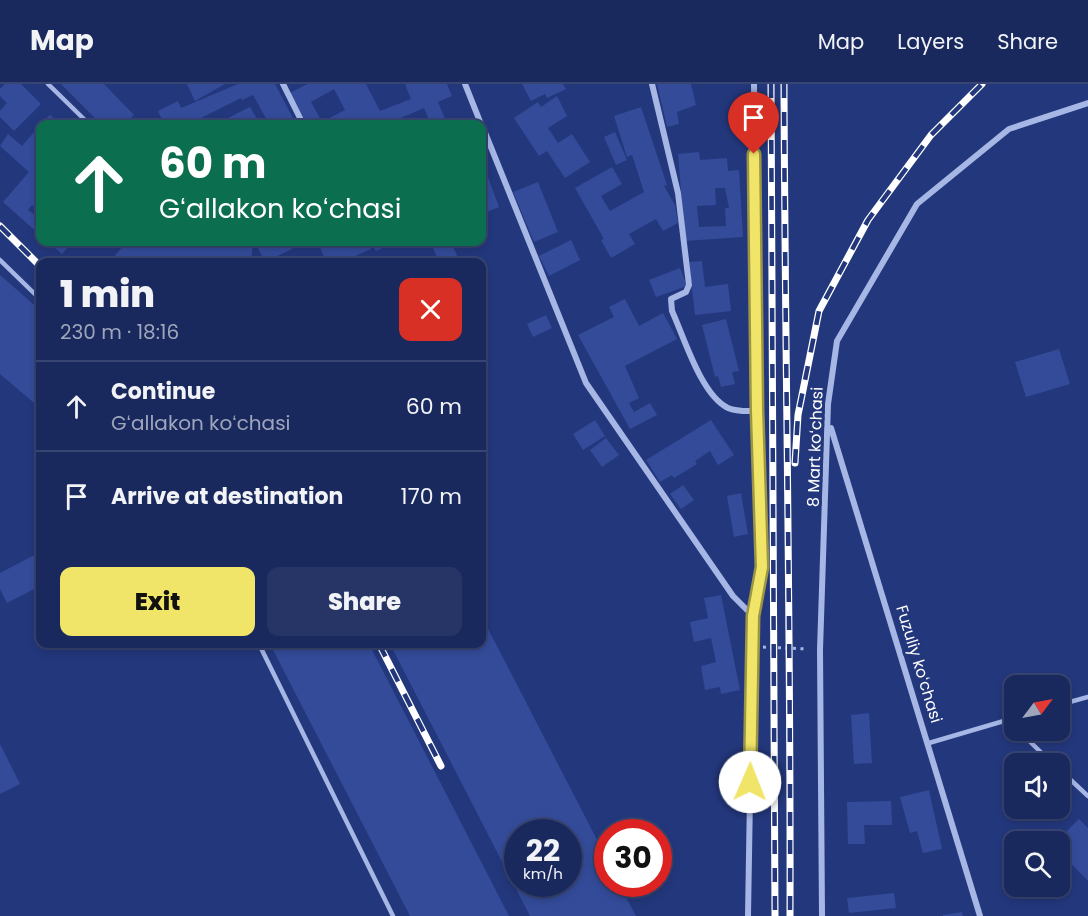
<!DOCTYPE html>
<html lang="en">
<head>
<meta charset="utf-8">
<style>
	:root { --surface:#1a295d; --page:#273566; --text:#f1f3f6; --muted:#9fa6bc; --line:#384572; --accent:#f0e569 }
	body { margin:0; font-family:Poppins,sans-serif; background:var(--page); color:var(--text); height:100vh; display:flex; flex-direction:column; font-size:22px; white-space:nowrap }
	* { box-sizing:border-box; margin:0 }
	p { font-size:20px; color:var(--muted) }
	.icon { flex:none; width:33px; height:33px; fill:none; stroke:currentColor; stroke-width:2; stroke-linecap:round; stroke-linejoin:round }
	.map { position:relative; flex:1; overflow:hidden }
	.details { position:absolute; left:36px; top:174px; width:450px; height:390px; display:flex; flex-direction:column; background:var(--surface); border-radius:12px; box-shadow:0 3px 9px #0003,0 0 0 2px var(--line) }
	.details>* { flex:none }
	.banner { position:absolute; left:36px; top:36px; width:450px; height:126px; border-radius:12px; box-shadow:0 3px 9px #0003,0 0 0 2px var(--line); background:#0b6e4f; color:#fff; overflow:hidden }
	.needle { width:39px; rotate:58deg }
	.controls { position:absolute; left:1004px; top:591px; display:grid; gap:12px }
	.controls a { display:grid; place-items:center; width:66px; height:66px; border-radius:12px; background:var(--surface); box-shadow:0 3px 9px #0003,0 0 0 2px var(--line); font-size:30px }
	.speed { position:absolute; left:504px; top:735px; display:flex; gap:12px; font-size:30px; font-weight:700; text-align:center }
	.speed>* { display:grid; place-content:center; width:78px; height:78px; border-radius:50%; background:var(--surface); box-shadow:0 3px 9px #0003,0 0 0 2px var(--line); line-height:1 }
	.speed small { font-size:15px; font-weight:400 }
	.speed .limit { border:9px solid #d22; background:#fff; color:#111 }
	.pin { position:absolute; display:grid; place-items:center; width:51px; height:51px; color:#fff; margin:-62px -26px; border-radius:50% 50% 50% 0; rotate:-45deg; box-shadow:0 0 6px #0007 }
	.pin .icon { rotate:45deg }
	.me { position:absolute; width:66px; margin:-33px; rotate:1deg; stroke-linejoin:round; filter:drop-shadow(0 0 4px #0008) }
	.turn { display:flex; align-items:center; gap:21px; height:126px; padding:0 24px; font-size:27px }
	.turn .icon { width:78px; height:78px; stroke-width:2.5 }
	.turn b { display:block; font-size:42px; line-height:51px }
	.round { display:grid; place-items:center; flex:none; width:63px; height:63px; border-radius:12px; background:var(--page) }
	.headline { display:flex; align-items:center; justify-content:space-between; height:102px; padding:0 24px }
	h1 { font-size:36px; font-weight:800; line-height:45px }
	.primary-button { display:flex; gap:12px; margin-top:auto; padding:12px 24px }
	.primary-button a { flex:1; height:69px; border-radius:12px; background:var(--accent); color:#111; font-size:24px; font-weight:800; line-height:69px; text-align:center }
	.primary-button a+a { background:var(--page); color:var(--text) }
	ul { padding:0; list-style:none }
	li { display:flex; align-items:center; gap:18px; height:90px; padding:0 24px; border-top:2px solid var(--line) }
	li div { flex:1 }
	li b { display:block; font-size:22px }
	li em { font-style:normal }
	header { display:flex; align-items:center; gap:36px; box-sizing:border-box; height:84px; padding:0 30px; background:var(--surface); border-bottom:2px solid var(--line) }
	header strong { font-size:28px }
	nav { display:flex; gap:33px; margin-inline-start:auto; font-size:21px }
	.map>svg:first-child { display:block }
</style>
</head>
<body>
<header>
<strong>Map</strong>
<nav><a>Map</a><a>Layers</a><a>Share</a></nav>
</header>
<div class="map">
<svg width="1088" height="832" viewBox="0 0 1088 832">
	<rect width="100%" height="100%" fill="#23377c"/>
	<g fill="#334b99" fill-rule="evenodd">
		<path d="M5,0H21L41,20L14,47L0,33V27L7,19L0,12V5Z"/>
		<path d="M61,0H104L134,31L124,40H101Z"/>
		<path d="M187,0H225L195,17Z"/>
		<path d="M238,0H275L296,40H269L253,11L242,16L241,14L189,40H164L158,27L178,17L181,24Z"/>
		<path d="M307,0H366L380,27L411,15L405,0H447L452,12L438,18L447,40H431L424,24L387,40H307L290,9ZM334,5L345,26L322,38L311,18Z"/>
		<path d="M522,0H563L566,5L547,14L545,10L531,17Z"/>
		<path d="M657,0H691L696,21L677,28L679,40L667,43Z"/>
		<path d="M557,12L567,32L548,44L558,59L572,50L590,78L565,94L547,67L539,72L514,34L538,18L541,23Z"/>
		<path d="M250,23L260,40H216Z"/>
		<path d="M641,23L667,101L664,102L675,121L678,139L663,147L656,135L629,150L635,160L611,174L601,156L604,155L575,104L612,83L622,100L601,112L610,127L644,108L632,71L627,73L614,32Z"/>
		<path d="M50,31L61,40H41Z"/>
		<path d="M40,41V74L34,82L40,88V129L32,121L28,126L40,134V151L3,118L29,88L0,62L8,50L22,62Z"/>
		<path d="M615,48L627,76L616,81L604,53Z"/>
		<path d="M699,68L700,76L727,74L728,87L739,86L743,153L685,157L678,70ZM715,104H725L729,124H725L726,142L699,143L697,122L716,121Z"/>
		<path d="M482,77L499,123L482,130Z"/>
		<path d="M538,98L558,148L534,158L513,108Z"/>
		<path d="M571,156L580,176L549,192L539,172Z"/>
		<path d="M48,158H73L62,170Z"/>
		<path d="M127,158H253L251,178L179,174L174,178H109Z"/>
		<path d="M255,158H276L278,161L288,158L292,165L265,178Z"/>
		<path d="M333,158H368L371,165L342,178H326L320,163Z"/>
		<path d="M371,158H396L376,167Z"/>
		<path d="M451,158L460,178H439L433,164Z"/>
		<path d="M702,177L705,203L728,200L731,227L695,231L689,178Z"/>
		<path d="M680,184L687,202L656,213L649,196Z"/>
		<path d="M0,191L40,226V324L0,290Z"/>
		<path d="M625,215L639,242L663,229L677,255L625,282L639,314L629,319L634,328L650,319L657,331L630,345L578,251L614,233L609,223Z"/>
		<path d="M546,231L552,244L533,253L527,240Z"/>
		<path d="M726,235L739,287L732,288L735,300L721,303L718,292L715,293L702,241Z"/>
		<path d="M1059,265L1070,300L1026,313L1015,278Z"/>
		<path d="M595,336L605,352L583,366L573,350Z"/>
		<path d="M711,336L734,371L718,381L710,367L695,377L697,380L674,394L672,391L660,398L646,376Z"/>
		<path d="M606,354L619,371L602,383L590,366Z"/>
		<path d="M683,401L694,416L681,425L670,410Z"/>
		<path d="M741,409L748,450L734,453L727,412Z"/>
		<path d="M40,468V502L7,519L0,505V489Z"/>
		<path d="M721,511L740,606L721,610L720,603L705,606L701,582L716,578L711,554L694,558L690,538L708,534L704,514Z"/>
		<path d="M482,533L608,777V800H619L636,832H530L390,560H482ZM518,748H568V800H518Z"/>
		<path d="M270,560H369L509,832H410Z"/>
		<path d="M869,629L872,679L854,680L851,631Z"/>
		<path d="M0,660L20,700L0,710Z"/>
		<path d="M929,706L942,765L923,769L917,747L910,749L900,713Z"/>
		<path d="M891,717L892,741H864L865,760H848L847,718Z"/>
		<path d="M1079,735L1088,744V797L1059,767V758H1056Z"/>
		<path d="M894,809L896,824L849,829L847,814Z"/>
		<path d="M962,828L963,832H943V831Z"/>
	</g>
	<g fill="none" stroke-linecap="round" stroke-linejoin="round">
		<path stroke="#a6b6e5" stroke-width="3" stroke-dasharray="3 4.5" stroke-linecap="butt" d="M763,563L807,565"/>
		<g stroke="#a6b6e5" stroke-width="4.5">
			<path d="M48,0L89,40"/>
			<path d="M0,176L40,215"/>
			<path d="M259,560L393,832"/>
			<path d="M1059,621L1088,613"/>
			<path d="M1018,646L1053,680"/>
			<path d="M929,659L1014,634"/>
			<path d="M1059,685L1088,712"/>
		</g>
		<g stroke="#a6b6e5" stroke-width="6">
			<path d="M283,0L303,40"/>
			<path d="M465,0L481,40"/>
			<path d="M652,0L678,109L689,201L686,208L671,215L672,227C684,253 701,311 728,324C737,328 747,327 757,327"/>
			<path d="M482,41L586,299L733,512L753,532"/>
			<path d="M831,344L980,832"/>
			<path d="M748,832L753,532L762,483L757,327L754,0"/>
			<path d="M822,832L820,566L828,320L837,257L917,120L1009,45L1088,19"/>
		</g>
		<defs>
			<g id="rail">
				<path d="M771,0L775,832"/>
				<path d="M784,0C785,277 791,555 790,832"/>
				<path d="M0,142L40,182"/>
				<path d="M795,379L798,331L819,227L868,136L931,51L982,0"/>
				<path d="M379,560L441,682"/>
			</g>
		</defs>
		<use href="#rail" stroke="#fff" stroke-width="7"/>
		<use href="#rail" stroke="#23377c" stroke-width="4.5" stroke-dasharray="14" stroke-linecap="butt"/>
	</g>
	<g fill="none" stroke-linecap="round" stroke-linejoin="round">
		<defs>
			<path id="route" d="M750,698L753,532L762,483L757,327L754,70"/>
		</defs>
		<use href="#route" stroke="#9c9544" stroke-width="15"/>
		<use href="#route" stroke="#f0e569" stroke-width="10"/>
	</g>
	<g text-anchor="middle" dominant-baseline="central" stroke-width="6" stroke-linejoin="round" paint-order="stroke">
		<g font-size="16" fill="#fff" stroke="#23377c">
			<text transform="translate(815 363) rotate(-88)">8 Mart koʻchasi</text>
			<text transform="translate(919 580) rotate(73)">Fuzuliy koʻchasi</text>
		</g>
	</g>
</svg>
<div class="controls">
<a><svg class="needle" viewBox="-14 -14 28 28"><path d="M0-13l5 13h-10z" fill="#e53935"/><path d="M0 13l5-13h-10z" fill="#9fa6bc"/></svg></a>
<a><svg class="icon" aria-label="sound" viewBox="0 0 24 24"><path d="M4 9h4l5-4v14l-5-4H4zM17 9q2 3 0 6"/></svg></a>
<a><svg class="icon" aria-label="search" viewBox="0 0 24 24"><circle cx="10" cy="10" r="6"/><path d="M15 15l6 6"/></svg></a>
</div>
<div class="speed"><div>22<small>km/h</small></div><div class="limit">30</div></div>
<div class="pin" style="left:754px;top:70px;background:#d93025"><svg class="icon" aria-label="arrive" viewBox="0 0 24 24"><path d="M6 21V4h12l-3 4 3 4H6"/></svg></div>
<svg class="me" style="left:750px;top:698px" viewBox="-20 -20 40 40"><circle r="19" fill="#fff"/><path d="M0-13L10 11 0 6-10 11z" fill="#f0e569"/></svg>
<div class="banner">
<div class="turn"><svg class="icon" aria-label="ahead" viewBox="0 0 24 24"><path d="M12 20V5M6 11l6-6 6 6"/></svg><div><b>60 m</b>Gʻallakon koʻchasi</div></div>
</div>
<section class="details">
<div class="headline"><div><h1>1 min</h1><p>230 m · 18:16</p></div><a class="round" style="background:#d93025;color:#fff"><svg class="icon" aria-label="close" viewBox="0 0 24 24"><path d="M6 6l12 12M18 6L6 18"/></svg></a></div>
<ul>
<li><svg class="icon" aria-label="ahead" viewBox="0 0 24 24"><path d="M12 20V5M6 11l6-6 6 6"/></svg><div><b>Continue</b><p>Gʻallakon koʻchasi</p></div><em>60 m</em></li>
<li><svg class="icon" aria-label="arrive" viewBox="0 0 24 24"><path d="M6 21V4h12l-3 4 3 4H6"/></svg><div><b>Arrive at destination</b></div><em>170 m</em></li>
</ul>
<div class="primary-button"><a>Exit</a><a>Share</a></div>
</section>
</div>
</body>
</html>
